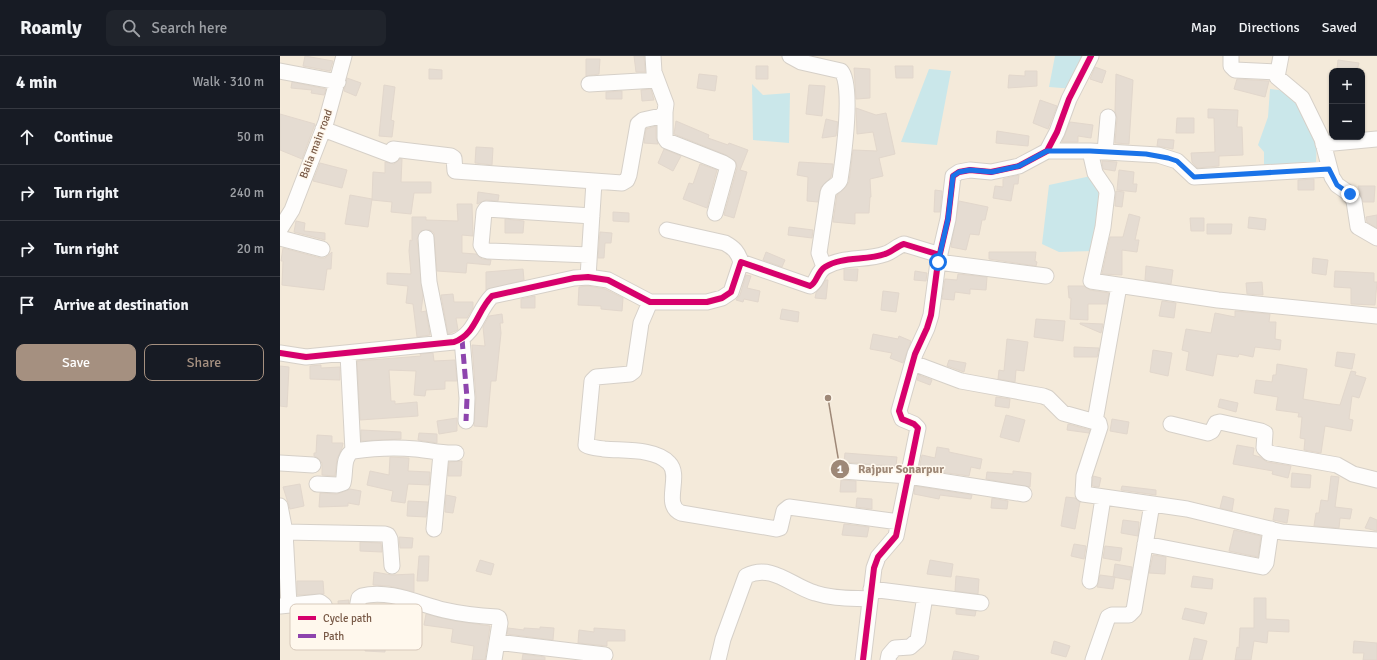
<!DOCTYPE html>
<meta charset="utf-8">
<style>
:root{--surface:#171b24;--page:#20242c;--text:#f1f3f6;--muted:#9ea1a6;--line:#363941;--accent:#a59080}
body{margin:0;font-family:Signika,sans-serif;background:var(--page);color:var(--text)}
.controls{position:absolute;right:12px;top:12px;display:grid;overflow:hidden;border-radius:8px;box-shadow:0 1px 3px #0004}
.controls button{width:36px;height:36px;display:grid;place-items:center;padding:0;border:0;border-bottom:1px solid var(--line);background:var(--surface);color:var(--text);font:20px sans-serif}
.stop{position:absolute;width:12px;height:12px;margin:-9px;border:3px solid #1a73e8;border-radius:50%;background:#fff}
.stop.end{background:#1a73e8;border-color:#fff;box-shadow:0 1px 4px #0008}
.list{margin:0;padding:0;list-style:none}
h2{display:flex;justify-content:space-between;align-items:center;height:52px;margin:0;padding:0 16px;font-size:17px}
h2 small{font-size:13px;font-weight:400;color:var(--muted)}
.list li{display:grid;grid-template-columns:26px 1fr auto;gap:12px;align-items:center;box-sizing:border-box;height:56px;padding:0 16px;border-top:1px solid var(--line)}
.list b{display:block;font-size:15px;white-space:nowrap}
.list em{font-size:13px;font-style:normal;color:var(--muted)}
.actions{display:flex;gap:8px;padding:12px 16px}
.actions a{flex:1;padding:9px 0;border:1px solid var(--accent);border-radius:8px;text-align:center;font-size:14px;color:var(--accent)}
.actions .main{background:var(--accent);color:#fff}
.icon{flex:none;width:22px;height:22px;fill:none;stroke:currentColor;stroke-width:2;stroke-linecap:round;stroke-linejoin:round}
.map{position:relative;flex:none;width:1097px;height:604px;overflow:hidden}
header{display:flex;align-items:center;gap:24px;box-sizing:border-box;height:56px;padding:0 20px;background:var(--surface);border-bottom:1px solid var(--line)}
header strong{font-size:19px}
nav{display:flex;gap:22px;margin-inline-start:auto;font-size:14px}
.search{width:280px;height:36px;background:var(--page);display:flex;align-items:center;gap:10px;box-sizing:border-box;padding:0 14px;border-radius:8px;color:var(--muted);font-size:15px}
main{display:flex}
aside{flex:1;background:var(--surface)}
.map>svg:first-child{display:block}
.residential{fill:#f4eada;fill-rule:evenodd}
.water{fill:#cae7ea}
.building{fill:#e5dcd2;stroke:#e2d7cc}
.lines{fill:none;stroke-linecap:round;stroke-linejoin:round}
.minor-casing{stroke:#d6d0c8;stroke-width:17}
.minor{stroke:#fefdfc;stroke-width:15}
.quiet{stroke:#8e44ad;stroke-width:5;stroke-dasharray:10 5;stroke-linecap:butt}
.cycleway-casing{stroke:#fff8ed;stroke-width:8}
.cycleway{stroke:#d6006c;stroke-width:6}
.route{stroke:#1a73e8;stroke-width:5}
.labels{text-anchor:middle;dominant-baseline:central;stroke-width:3;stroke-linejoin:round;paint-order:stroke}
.street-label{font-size:11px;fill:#795a47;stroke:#fff8ed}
.key{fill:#fff8ed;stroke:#d7c9bb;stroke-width:1}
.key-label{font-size:11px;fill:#795a47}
.leader{fill:none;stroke:#9e8877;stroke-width:1.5}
.callout-dot{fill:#9e8877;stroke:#fff8ed;stroke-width:1.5}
.mark-label{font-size:12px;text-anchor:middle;font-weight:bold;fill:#fff}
.callout-label{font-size:12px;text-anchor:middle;font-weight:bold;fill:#9e8877;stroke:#fff8ed;stroke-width:3;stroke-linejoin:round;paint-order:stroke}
</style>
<header>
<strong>Roamly</strong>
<div class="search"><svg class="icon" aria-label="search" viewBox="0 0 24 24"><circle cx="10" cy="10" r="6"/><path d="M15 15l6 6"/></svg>Search here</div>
<nav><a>Map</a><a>Directions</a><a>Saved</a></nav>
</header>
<main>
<aside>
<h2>4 min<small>Walk · 310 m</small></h2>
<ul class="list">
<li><svg class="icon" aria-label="ahead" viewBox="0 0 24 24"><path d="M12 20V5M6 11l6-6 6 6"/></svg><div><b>Continue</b></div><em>50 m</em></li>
<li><svg class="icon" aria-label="right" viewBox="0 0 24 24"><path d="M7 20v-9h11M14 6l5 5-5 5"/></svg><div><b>Turn right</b></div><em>240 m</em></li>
<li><svg class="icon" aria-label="right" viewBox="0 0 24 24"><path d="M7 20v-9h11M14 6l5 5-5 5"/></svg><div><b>Turn right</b></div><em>20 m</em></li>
<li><svg class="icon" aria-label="arrive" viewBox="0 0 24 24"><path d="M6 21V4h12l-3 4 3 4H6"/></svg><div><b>Arrive at destination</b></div></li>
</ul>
<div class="actions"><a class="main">Save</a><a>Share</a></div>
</aside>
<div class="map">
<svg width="1097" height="604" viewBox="0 0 1097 604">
<rect width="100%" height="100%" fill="#f8f4eb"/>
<path class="residential" d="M0,0H1097V604H0ZM1052,15H1082V81H1052Z"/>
<path class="water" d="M775,0H805L795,33L769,31Z
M649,13L671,15L657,89L621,86Z
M472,28L483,39L510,37L509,87L473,84Z
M990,33L999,34L1017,43L1037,84L1036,106L1018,111L984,109V96L978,89L988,61Z
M811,120L823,137L813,195L779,196L762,188L769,129Z"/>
<path class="building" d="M25,0L53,5L50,15L23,10Z
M354,0H364L365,16H356Z
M306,3H320L319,18L306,20Z
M1058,4L1079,7L1077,15L1057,13Z
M476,10H488V23H476Z
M615,10H633V22H616Z
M815,11L826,15L822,27L810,23Z
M574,12L590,13V42L576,43Z
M149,13L162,14V23H149Z
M745,15H757V30L728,32L729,19L745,20Z
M419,18L437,20L435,35L417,32Z
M836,18L853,24L849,88L835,87L837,62L835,55Z
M67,22L81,27L76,40L64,35Z
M957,23L989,25L985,41L954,33Z
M12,26L46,33L44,39L31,37L32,34L11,32Z
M104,29L115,31L111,64L114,65L112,81L99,80Z
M529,29L545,30L542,60L526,58Z
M371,33L374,44L362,45L361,34Z
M342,35V43H326V36Z
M760,44L777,50L768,73L753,67Z
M576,52L596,59L606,57L615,98L599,102L603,120L590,123L591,141H590L589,157H575V168L553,166L557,139L565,132L569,126L573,94L597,95L593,76L577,78Z
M928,53L958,54L957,71H962L963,99L939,100V110L917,112L912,106L911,97L935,96L934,62H928Z
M0,58L35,68L22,103L0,94Z
M897,62H914V77H896Z
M546,63L558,66L556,80L542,82Z
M396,65L429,79L428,82L448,89L449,87L468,94L460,114L467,116L454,162L444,159L457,112L456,106L446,99L394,78Z
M790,66L813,69L811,82L798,80V86H782Z
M376,70V82L378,88L364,87L366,73Z
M717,75L749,80L748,90L716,87Z
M878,83L894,84L893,93L877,90Z
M196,91L213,92L212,109L195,107Z
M384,93L401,100L393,115L378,107Z
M120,103H122L121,126H151V137H134L131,158L111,156L112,146L92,144L93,116L105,117V106L114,108Z
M822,105L837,106L835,115L823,113Z
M519,106L553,108L551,121L541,131L538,146L527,145L528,121L517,119Z
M40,107L67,114L62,132L33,125Z
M420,108L437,114L427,152L403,143L409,127L413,128Z
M839,114L854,116L853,128H857L856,136L837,134Z
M739,119L738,128H734L731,145L713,142L715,130L723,131V123Z
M1034,123V134H1018V124Z
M1078,130H1095L1094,146H1083Z
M655,134L662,135L660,156H654Z
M836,135L844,136L842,151L835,150Z
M198,136L219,139L218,145L206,144L197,148Z
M70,139L92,143L88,171L65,168Z
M679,145L708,151L705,164H702L699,179L690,178L686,194L671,191Z
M177,148H192L193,180L182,179V197L196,198L202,203L211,204L210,209L187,207L186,217L157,215L154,177L150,174L141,175L137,183L143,240L141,256L146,255L150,279L137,281L133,248L126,247L128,230L107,228V217L131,218L129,195L130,184L132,185V161H146V164L178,165Z
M333,156L349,157V166L333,165Z
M849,158L860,161L855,184H859L857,196L842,194V219L822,218L830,181H843Z
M1097,159V172L1087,166L1086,161Z
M969,161L986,163L985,174L968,172Z
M910,162H924V175H911Z
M225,163L244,165L243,177H225Z
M16,165L25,167L24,175L45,177V184L14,176Z
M927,168H952L951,178H927Z
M509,171L533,174L532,182L508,179Z
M320,176L332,177L331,187H325L324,202H318Z
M3,192L40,202H45L52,196L51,213H47L44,234L2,229L3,205H1Z
M486,196L505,204L502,211L483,204Z
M709,196H756L755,205L757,206L756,210L709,203Z
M1033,202L1048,204L1046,219L1032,217Z
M866,210L893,214L891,228L865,224Z
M243,213L244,224L206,234V216Z
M564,213H578L577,225L564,224Z
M635,215L647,217L646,225L634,224Z
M1055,215L1094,217V226H1097L1095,249L1071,248V232L1054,231Z
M678,218L707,221L706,234L690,233V238L675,236L674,244L662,243L665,223L677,224Z
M466,219L471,220L467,232L480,235L478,246L464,243L463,246L456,244L460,239Z
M546,224H548L546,243L535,242L536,237Z
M982,226L983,239L967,238L966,227Z
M308,230L325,233L343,242L342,255L321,253V250L298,249L299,231Z
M788,230H804L810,234L829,237L827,248H808V264L790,263L791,242H789Z
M603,235L619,237L616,256L601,254Z
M173,238L174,246H193V252L187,262H176L178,274L168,278L161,239Z
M255,240V252H241V243Z
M882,245L896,247L894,262L879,260Z
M502,253L519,256L518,266L500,263Z
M955,255L990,258L989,266H996L995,283L1001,284L1000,294L975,291L973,301L959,298L958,301L937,298L933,320L906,314L909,296L902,294L906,273L931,277L935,257L955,261Z
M222,258L223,267H220L221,277L216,325H211L207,371L194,370L196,341L192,289L205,290L203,271L209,260Z
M756,263L785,265L783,285L754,281Z
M800,267L823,268L821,277L800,268Z
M593,278L618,283L619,280L631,285L623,307L610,302L612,297L590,293Z
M727,283L748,286L744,315L736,314L735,326L718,323L719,314L724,315Z
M794,291L819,292L817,301H794Z
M873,294L892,297L888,320L870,316Z
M1057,296L1075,298L1072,313L1055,310Z
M153,297L154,305L175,304L177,325H165V333L146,334L145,340L134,339L136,315L109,314L111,345H115V348L137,346L138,360L80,364L77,305L141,300L140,298Z
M669,304L686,307L684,316L667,310Z
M997,308L1027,313L1023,343L1052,348L1060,349L1071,315L1076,316L1075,319L1086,322L1079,342L1072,340L1069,363L1073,364L1071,375L1045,370L1041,397L1024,394L1025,383L1020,382L1022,361H1018L1019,357L996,354L998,341L974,337L976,324L992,326L993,319H996Z
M41,309V312L60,311V324L30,323V310Z
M0,310L9,311L7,351L0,350Z
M639,319L652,324L650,329L637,324Z
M716,341L730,343L729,352L715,350Z
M940,343L958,347L956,356L938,351Z
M726,359L745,364L739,386L720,381Z
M177,362V375L159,378L157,365Z
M832,363L849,366L847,378L830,375Z
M788,368L810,374L809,377L787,374Z
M81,374L121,376V383L81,385Z
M139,377L157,378V387L138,384Z
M37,379L52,380V387H63L62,392L57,403L55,420L42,419V407L38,402L34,400V397H36Z
M957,389L974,392L973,399L980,401L987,406L1011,410L1008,422L992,418L993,415L953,408Z
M657,391L669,393V396L702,403L700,413L691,411L689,420L639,413L642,399L655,402Z
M565,397L617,401L616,410L564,406Z
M110,401L129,402L128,415L150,416L149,429L128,428L125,447L111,445L113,435L87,429L90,415L109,419Z
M182,405L181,420H168L169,406Z
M733,415L751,417L750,431L706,423L707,416L733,418Z
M1012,417L1031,419L1030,432L1011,431Z
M813,420L821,422L819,431L812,430Z
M1051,420L1059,421L1055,451L1072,453L1070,463L1060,462L1059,472L1034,470L1036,457H1039L1041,444L1048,445Z
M561,424L576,425V436H560Z
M20,428L24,450L10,453L3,431Z
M635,430L692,439L691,443L660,439L659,443L634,438Z
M842,430L876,434V439L841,434Z
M70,433L81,435L79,449L68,447V450L39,451L40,437L57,438Z
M166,439L176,441L173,457L165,456Z
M943,440L954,443L952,455L940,452Z
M786,441L795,442L800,446L795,473L781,470Z
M577,442L592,443V453L576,451Z
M712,442L728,445L727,453L711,452Z
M128,445L148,446L146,461L127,460Z
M995,452L1009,454L1007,467L993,464Z
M1090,461L1097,464V475L1085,472Z
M843,464L859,466L858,480L841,477Z
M564,468L589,471L587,481L562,479Z
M954,474L981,480L978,501L949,495Z
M119,481L133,482L132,492H120Z
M80,486L101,487L102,496L80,495Z
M794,488L806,490L804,503L791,500Z
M825,490L842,492L840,505L823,502Z
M873,499L886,501L885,518L869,517Z
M139,500H149L148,525H137Z
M200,504L214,508L211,519L196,515Z
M650,504L673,508L671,521L647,518Z
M835,508L852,511L850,524L833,521Z
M94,516L112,519L134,518V536L109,530L93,529Z
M820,519L835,521L833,533L817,531Z
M676,520L699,523L698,538L675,535Z
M913,520L933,523L932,533L911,531Z
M17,525H43L44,538L17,539Z
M974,542H986V563L1009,564V576L988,575L987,587L974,585L971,604H955L957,591L959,592L960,572H974Z
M69,544L67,555L59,557L58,545Z
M905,552L927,557L924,568L902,563Z
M676,553L696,555L695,560L676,558Z
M146,558L175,565L210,570L205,604H192L194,590L171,586L173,573L144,569Z
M85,559L106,561L105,596L85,595L86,571L79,574L78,570L82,568Z
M260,571L274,572L273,584L227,578L228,572L244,574V572L260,573Z
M314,572L345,574V585H327V590L298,587L299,574L314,576Z
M914,582L927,585L922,604H909Z
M774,585L790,590L786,601L771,597Z
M1074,585L1097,587V604H1083L1084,597H1073Z
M674,595L699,600L698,604H672Z
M243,598L265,601V604H242Z"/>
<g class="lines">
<defs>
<path id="minor" d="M510,0L521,6L561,15C574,28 563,104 560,124C557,131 550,130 548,137L539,197L544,211
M951,0V10L955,14L997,16
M1001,0L997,21L1022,42L1042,83L1052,121L1057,129L1070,138L1074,145L1078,171L1097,182
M0,15L58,26
M309,28L377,24
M385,56V82L387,85L443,107L448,110L435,157
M43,73L112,99L113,93L171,100L174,102L175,115L342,127L347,124L349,119L358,68L363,64L381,60L385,56L386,48L374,16L373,0
M1043,88L1097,83
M767,95H810L878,99L897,105L914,121L1049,113
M810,95L815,117L826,133L827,137L823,171L811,225L938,244L1097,260
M825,96L828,61
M0,173L12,154L46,66L64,0
M387,174L445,187C454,192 458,196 461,206
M0,182L42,193
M146,182L149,226L161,287
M309,199L208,195L204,194L201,189L204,156L206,153L312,160
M658,206L766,220
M308,221L314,126
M370,246L361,267L354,315L350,318L316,321L312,325L306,389C311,392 318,392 324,393C343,395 375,392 389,407C402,420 382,449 401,457L497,473L500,472L504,455L509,451L619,466
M182,283L187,342L186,365
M0,297L26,301L174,286C196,278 197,255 212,240L294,222L308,221L328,224L370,246H427L442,242L451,236L461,206L530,230C537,227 537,216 545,211C562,200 586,205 605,198C612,196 617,190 624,188L660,199
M68,298L73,395
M633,307L681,325L763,340L768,342L783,357L819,367L820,371L804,420L803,438L907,453L1002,476L1097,484
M815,365L839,230
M891,368L928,377L932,375L936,367L940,366L981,375L985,377L984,392L989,397L1057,409L1073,418L1097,424
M0,407L33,409
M563,415L628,420L744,438
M37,428L57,429L63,427C66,416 62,401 73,395C94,392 115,391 136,393C149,394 162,398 176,397
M0,450L5,476L9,549
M154,473L161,398
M5,476L105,478L108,479L110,483L112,510
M865,488L983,511L986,507L991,473
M810,525L823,442
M591,533L701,547
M0,550L40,546L44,549L50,565L55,567L75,562L79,542L82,540C109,533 139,548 164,554C181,558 199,560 217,561L219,562L220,567L214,604
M217,586L325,599
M438,604L443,583L466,520C492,507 511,530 535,537C553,543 571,542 590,543
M583,604L594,512L598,501L616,480L638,372L634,368L622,363L619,355L635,298L647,272L651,259L658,206L668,163L673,120L679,116L690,114L711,116L739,110L767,95L777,76L789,43L811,0
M608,604L609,599L615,592L630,591L638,584L645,540
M813,604L828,561L832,559H849L854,554L872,448"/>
</defs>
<use href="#minor" class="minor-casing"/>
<use href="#minor" class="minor"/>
<path class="quiet" d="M182,283L187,342L186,365"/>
<defs>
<path id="cycleway" d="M0,297L26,301L174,286C196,278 197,255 212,240L294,222L308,221L328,224L370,246H427L442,242L451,236L461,206L530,230C537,227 537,216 545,211C562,200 586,205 605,198C612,196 617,190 624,188L660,199
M583,604L594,512L598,501L616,480L638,372L634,368L622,363L619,355L635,298L647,272L651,259L658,206L668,163L673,120L679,116L690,114L711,116L739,110L767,95L777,76L789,43L811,0"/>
</defs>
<use href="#cycleway" class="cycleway-casing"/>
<use href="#cycleway" class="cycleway"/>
</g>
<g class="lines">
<path class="route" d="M658,206L668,163L673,120L679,116L690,114L712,116L739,110L767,95H810L866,98L888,102L897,105L914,121L1049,113L1057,129L1070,138"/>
</g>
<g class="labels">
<g class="street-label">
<text transform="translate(36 88) rotate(-69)">Balia main road</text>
</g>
</g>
<rect x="10" y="548" width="132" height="46" rx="6" class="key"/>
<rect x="18" y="560" width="18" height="4" fill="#d6006c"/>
<rect x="18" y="578" width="18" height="4" fill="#8e44ad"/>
<g class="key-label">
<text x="43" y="566">Cycle path</text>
<text x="43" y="584">Path</text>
</g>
<path class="leader" d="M548 342L560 413"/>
<g class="callout-dot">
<circle cx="548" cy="342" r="4"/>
<circle cx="560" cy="413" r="10"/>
</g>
<g class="mark-label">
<text x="560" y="417">1</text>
</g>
<g class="callout-label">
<text x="621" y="417">Rajpur Sonarpur</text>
</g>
</svg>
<div class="controls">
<button>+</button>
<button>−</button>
</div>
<div class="stop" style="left:658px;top:206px"></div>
<div class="stop end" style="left:1070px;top:138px"></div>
</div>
</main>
